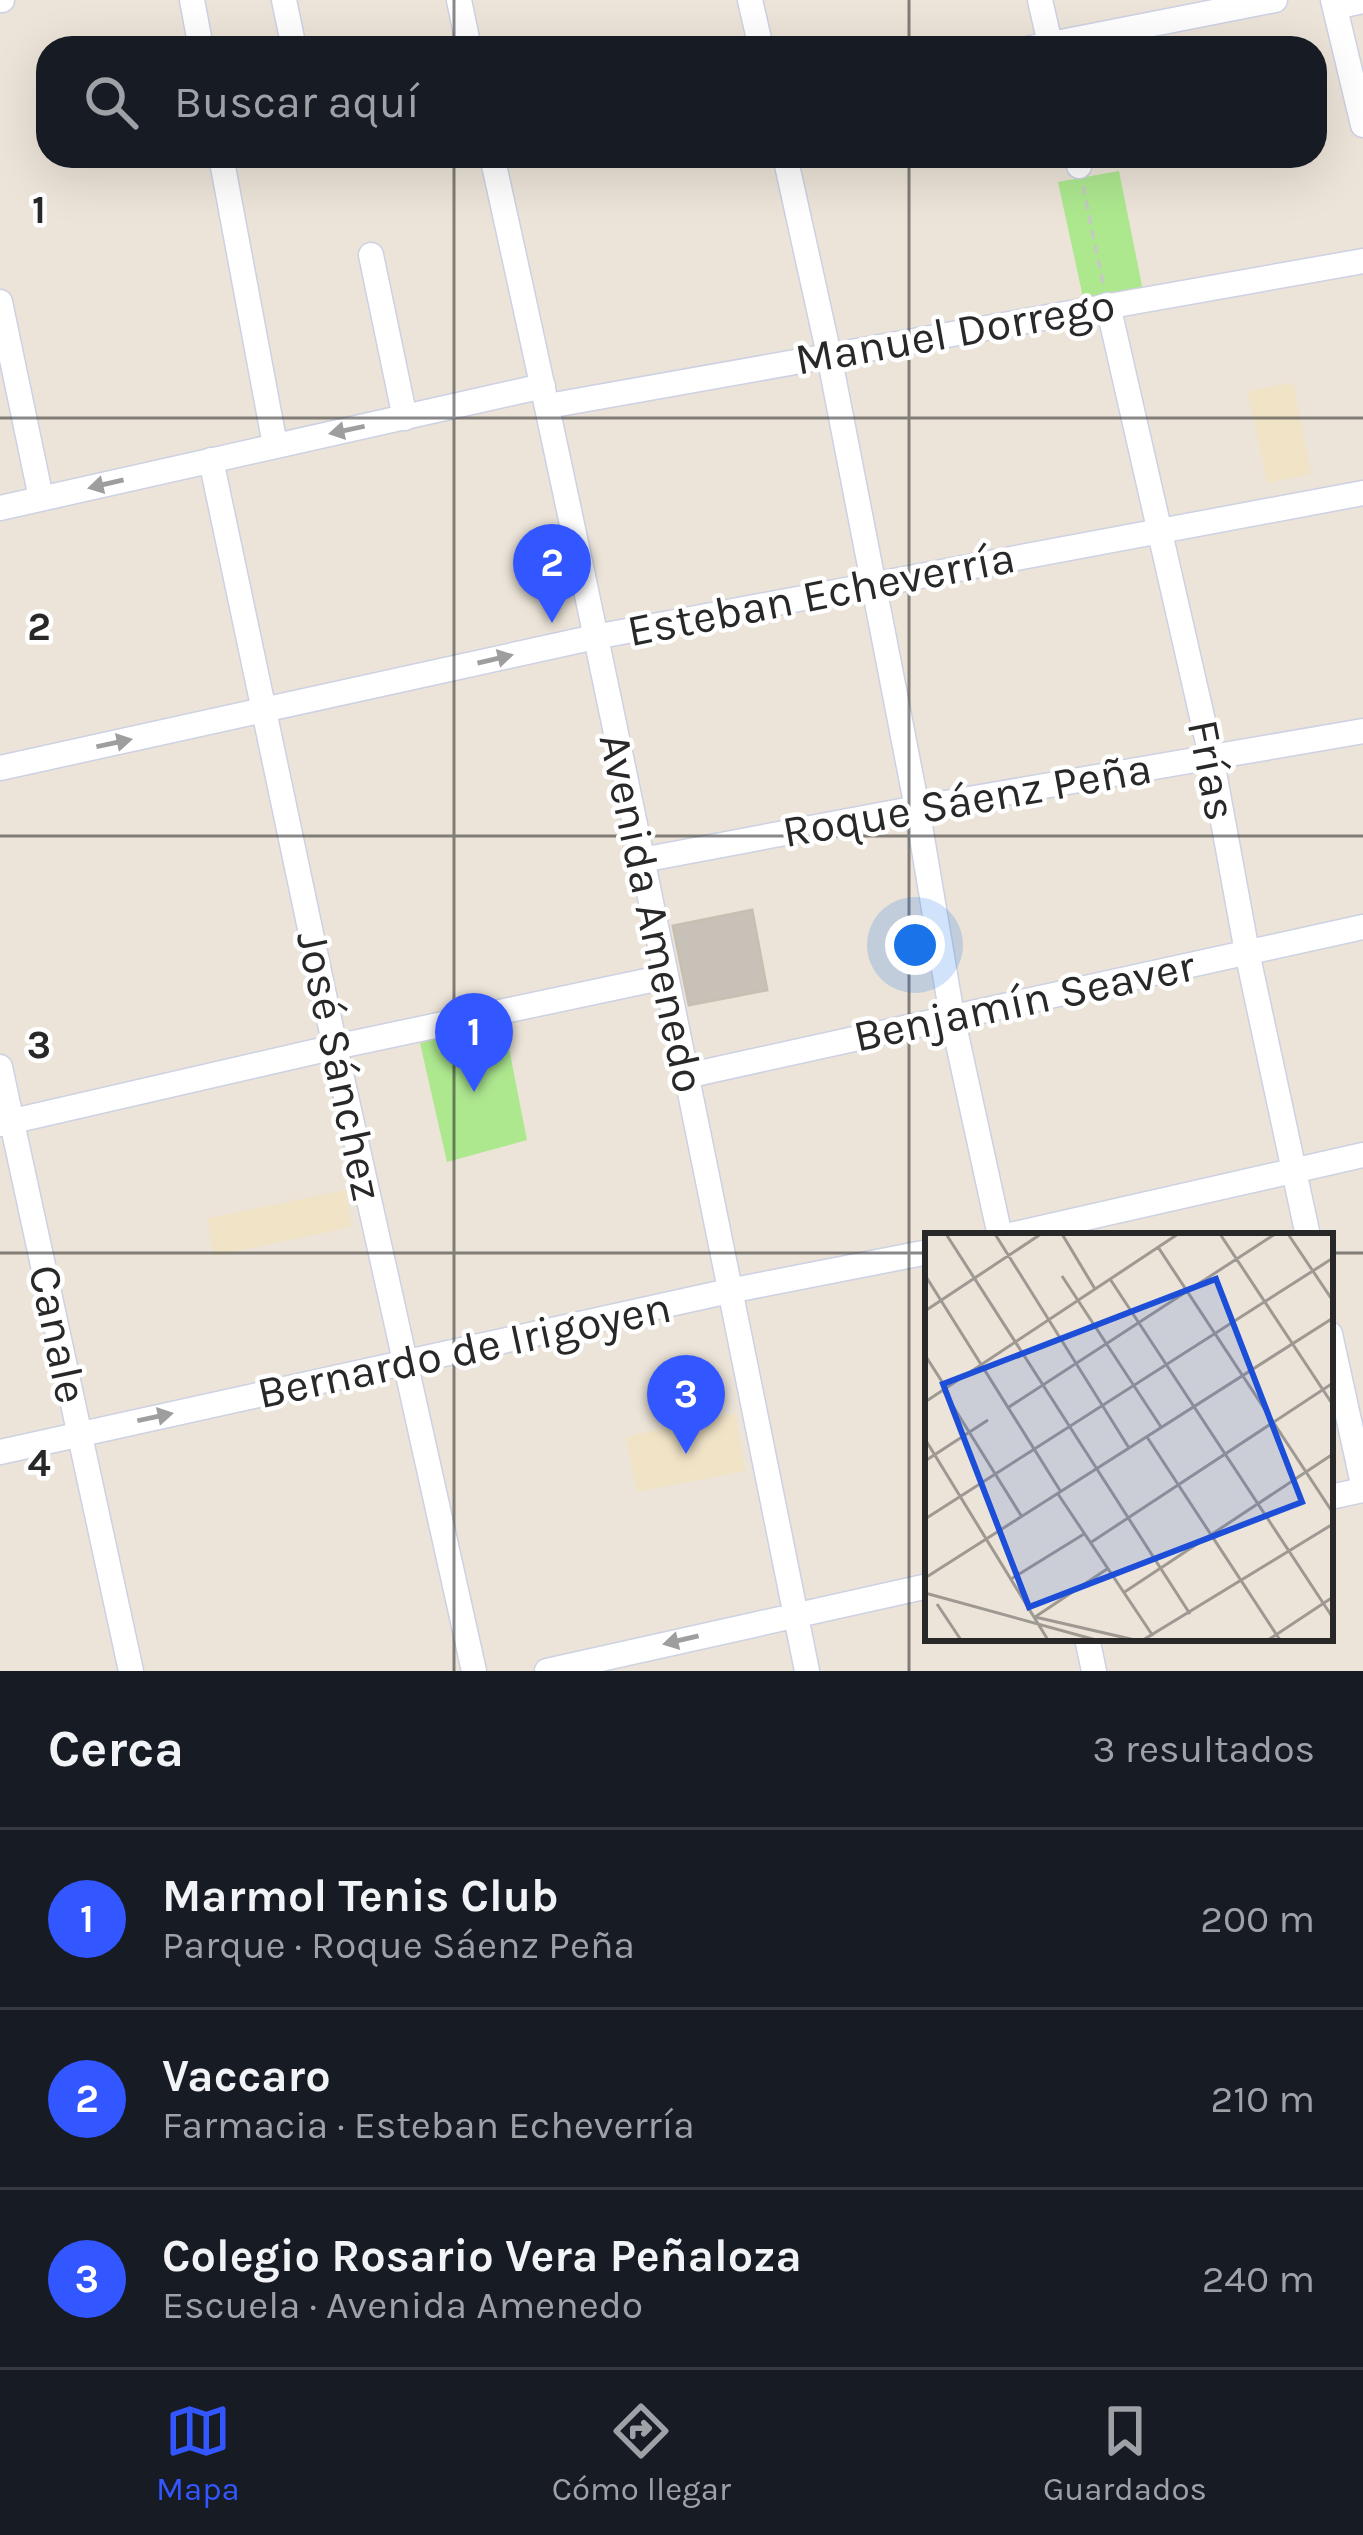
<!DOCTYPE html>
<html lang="es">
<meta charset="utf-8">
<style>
:root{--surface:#171b24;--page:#242831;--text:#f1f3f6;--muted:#9ea1a6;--line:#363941;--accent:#3256ff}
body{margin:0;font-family:Karla,sans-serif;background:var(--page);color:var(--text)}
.you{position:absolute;left:915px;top:945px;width:42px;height:42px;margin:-30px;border:9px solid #fff;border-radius:50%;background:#1a73e8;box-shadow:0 0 0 18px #1a73e833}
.badge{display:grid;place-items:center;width:78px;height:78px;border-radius:50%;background:var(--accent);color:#fff;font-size:39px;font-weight:700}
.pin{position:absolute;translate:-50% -99px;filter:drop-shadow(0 3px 6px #0008)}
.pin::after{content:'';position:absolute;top:63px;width:42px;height:36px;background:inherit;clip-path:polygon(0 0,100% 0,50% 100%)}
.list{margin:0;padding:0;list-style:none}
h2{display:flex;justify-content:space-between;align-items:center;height:156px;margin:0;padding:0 48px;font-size:51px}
h2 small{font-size:39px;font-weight:400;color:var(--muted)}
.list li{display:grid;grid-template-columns:78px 1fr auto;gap:36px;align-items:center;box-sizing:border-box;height:180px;padding:0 48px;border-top:3px solid var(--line)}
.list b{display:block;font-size:45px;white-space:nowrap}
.list p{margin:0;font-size:39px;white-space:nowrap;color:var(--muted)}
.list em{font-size:39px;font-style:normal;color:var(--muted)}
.icon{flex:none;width:66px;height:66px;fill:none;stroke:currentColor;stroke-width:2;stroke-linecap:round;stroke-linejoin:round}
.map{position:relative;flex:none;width:1363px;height:1671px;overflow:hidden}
.search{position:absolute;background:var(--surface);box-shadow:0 12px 48px #0002;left:36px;right:36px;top:36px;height:132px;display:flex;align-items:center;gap:30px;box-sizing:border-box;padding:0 42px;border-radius:36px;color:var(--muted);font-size:45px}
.sheet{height:696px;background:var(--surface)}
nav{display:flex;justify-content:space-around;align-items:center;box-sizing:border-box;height:168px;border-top:3px solid var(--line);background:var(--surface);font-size:33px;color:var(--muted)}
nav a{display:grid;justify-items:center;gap:6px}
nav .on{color:var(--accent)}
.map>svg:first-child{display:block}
.education{fill:#f0e3c6}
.green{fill:#ade88f}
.building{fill:#c7c1b8;stroke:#c7c0b2;stroke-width:3}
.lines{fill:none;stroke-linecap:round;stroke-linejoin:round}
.minor-casing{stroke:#cdd1e3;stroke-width:27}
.path{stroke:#c7c7c7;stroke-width:3;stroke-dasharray:9 6;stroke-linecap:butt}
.minor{stroke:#fff;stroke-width:24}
.oneway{fill:#9e9e9e}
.grid{fill:none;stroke:#282828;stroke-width:3;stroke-opacity:0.55}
.labels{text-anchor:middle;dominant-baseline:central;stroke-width:9;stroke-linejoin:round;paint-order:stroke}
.street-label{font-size:45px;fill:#282828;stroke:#fff}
.inset-road{fill:none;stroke:#9e9992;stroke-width:3}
.view{fill:#1d4ed8;fill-opacity:0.15;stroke:#1d4ed8;stroke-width:6}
.inset-edge{fill:none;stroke:#282828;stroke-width:6}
.grid-label{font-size:39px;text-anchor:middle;font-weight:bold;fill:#282828;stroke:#fff;stroke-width:9;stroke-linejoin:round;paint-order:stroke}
</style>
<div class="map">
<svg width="1363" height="1671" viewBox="0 0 1363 1671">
<rect width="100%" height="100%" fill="#ece4d8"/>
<path class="education" d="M1293,383L1311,474L1267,483L1248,391Z
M346,1190L351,1227L213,1256L208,1218Z
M735,1413L745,1471L637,1492L626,1437Z"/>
<path class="green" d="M1119,171L1143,291L1084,302L1058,182Z
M504,1023L527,1140L447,1162L420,1043Z"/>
<path class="building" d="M752,910L767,990L689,1005L673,926Z"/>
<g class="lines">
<defs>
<path id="minor" d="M0,0H2
M192,0L201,48
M284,0L294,48
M459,0L469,48
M750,0L761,48
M1040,0L1051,48
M1333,0L1363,125
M1335,7L1363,1
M1031,48L1275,0
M221,156L275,445
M492,156C604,660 705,1165 807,1671
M785,156L829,355L917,808L952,1016L1000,1236
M1077,156L1079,166
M371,255L405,418
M0,302L41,498
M1108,305L1211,756L1247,952L1308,1236
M548,406L1363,261
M211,460L335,1047L474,1671
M0,508L543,386
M0,768L595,637L1363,493
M642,860L917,808L1363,731
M0,1067L131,1671
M686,1076L1363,927
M0,1124L335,1047L665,977
M1006,1236L1363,1155
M1330,1334L1363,1484
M0,1452L729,1291L928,1252
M1330,1497L1363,1490
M1087,1638L1094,1671
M547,1671L928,1586"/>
</defs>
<use href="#minor" class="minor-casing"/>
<path class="path" d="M1083,186L1104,288"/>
<use href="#minor" class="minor"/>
</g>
<defs><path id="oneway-solid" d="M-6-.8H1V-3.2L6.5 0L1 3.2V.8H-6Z" transform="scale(3)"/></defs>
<g class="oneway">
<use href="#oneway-solid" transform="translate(347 430) rotate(168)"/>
<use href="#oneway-solid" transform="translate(106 484) rotate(167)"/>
<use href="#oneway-solid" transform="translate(495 659) rotate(-13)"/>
<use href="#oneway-solid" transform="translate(114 743) rotate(-12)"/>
<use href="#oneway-solid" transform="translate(155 1417) rotate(-12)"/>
<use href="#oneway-solid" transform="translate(681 1640) rotate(167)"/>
</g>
<path class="grid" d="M454,0V48M909,0V48M454,156V1671M909,156V1671M0,418H1363M0,836H1363M0,1253H928M1330,1253H1363"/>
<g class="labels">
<g class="street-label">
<text transform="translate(955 332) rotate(-10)">Manuel Dorrego</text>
<text transform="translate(821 594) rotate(-11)">Esteban Echeverría</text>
<text transform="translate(1212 770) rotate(79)">Frías</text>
<text transform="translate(967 800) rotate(-10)">Roque Sáenz Peña</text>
<text transform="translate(652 913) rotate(78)">Avenida Amenedo</text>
<text transform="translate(1024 1001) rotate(-12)">Benjamín Seaver</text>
<text transform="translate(340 1066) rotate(78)">José Sánchez</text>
<text transform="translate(58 1334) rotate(78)">Canale</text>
<text transform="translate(464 1350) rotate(-12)">Bernardo de Irigoyen</text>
</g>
</g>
<g transform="translate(925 1233)">
<rect width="408" height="408" fill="#ece4d8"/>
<path class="inset-road" d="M21,1L265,381M70,1L204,215M137,1L170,56M295,1L408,172M363,1L408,68M233,14L408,280M0,42L136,259M137,43L236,194M185,46L408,385M0,78L116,1M0,122L21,155M18,157L97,284M0,169L253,1M84,174L350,1M222,204L355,407M0,206L123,407M0,228L63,187M133,261L228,403M0,286L408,25M165,310L408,150M0,345L408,85M86,346L159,301M0,360L171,407M198,360L408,221M12,371L36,407M110,384L210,407M110,384L182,336M218,407L408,291M343,407L408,364"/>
<path class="view" d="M291,46L377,269L104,374L18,151Z"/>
<rect width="408" height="408" class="inset-edge"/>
</g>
<g class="grid-label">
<text x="39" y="223">1</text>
<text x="39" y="640">2</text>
<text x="39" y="1058">3</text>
<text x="39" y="1476">4</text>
</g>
</svg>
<div class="you"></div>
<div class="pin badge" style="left:474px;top:1092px">1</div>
<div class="pin badge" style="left:552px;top:623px">2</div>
<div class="pin badge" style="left:686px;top:1454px">3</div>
<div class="search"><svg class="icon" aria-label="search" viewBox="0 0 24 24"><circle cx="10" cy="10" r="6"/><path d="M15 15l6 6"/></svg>Buscar aquí</div>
</div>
<section class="sheet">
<h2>Cerca<small>3 resultados</small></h2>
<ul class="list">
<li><span class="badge">1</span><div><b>Marmol Tenis Club</b><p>Parque · Roque Sáenz Peña</p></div><em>200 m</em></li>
<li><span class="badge">2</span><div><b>Vaccaro</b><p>Farmacia · Esteban Echeverría</p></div><em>210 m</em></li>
<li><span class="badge">3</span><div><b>Colegio Rosario Vera Peñaloza</b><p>Escuela · Avenida Amenedo</p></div><em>240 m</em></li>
</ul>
</section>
<nav>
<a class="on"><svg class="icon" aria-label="map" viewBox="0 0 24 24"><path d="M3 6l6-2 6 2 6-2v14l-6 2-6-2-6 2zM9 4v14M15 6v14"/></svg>Mapa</a>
<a><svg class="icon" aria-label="directions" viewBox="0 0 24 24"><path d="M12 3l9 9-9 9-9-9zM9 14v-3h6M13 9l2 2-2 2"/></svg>Cómo llegar</a>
<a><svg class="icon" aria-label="saved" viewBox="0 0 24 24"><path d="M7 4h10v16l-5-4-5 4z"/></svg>Guardados</a>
</nav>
